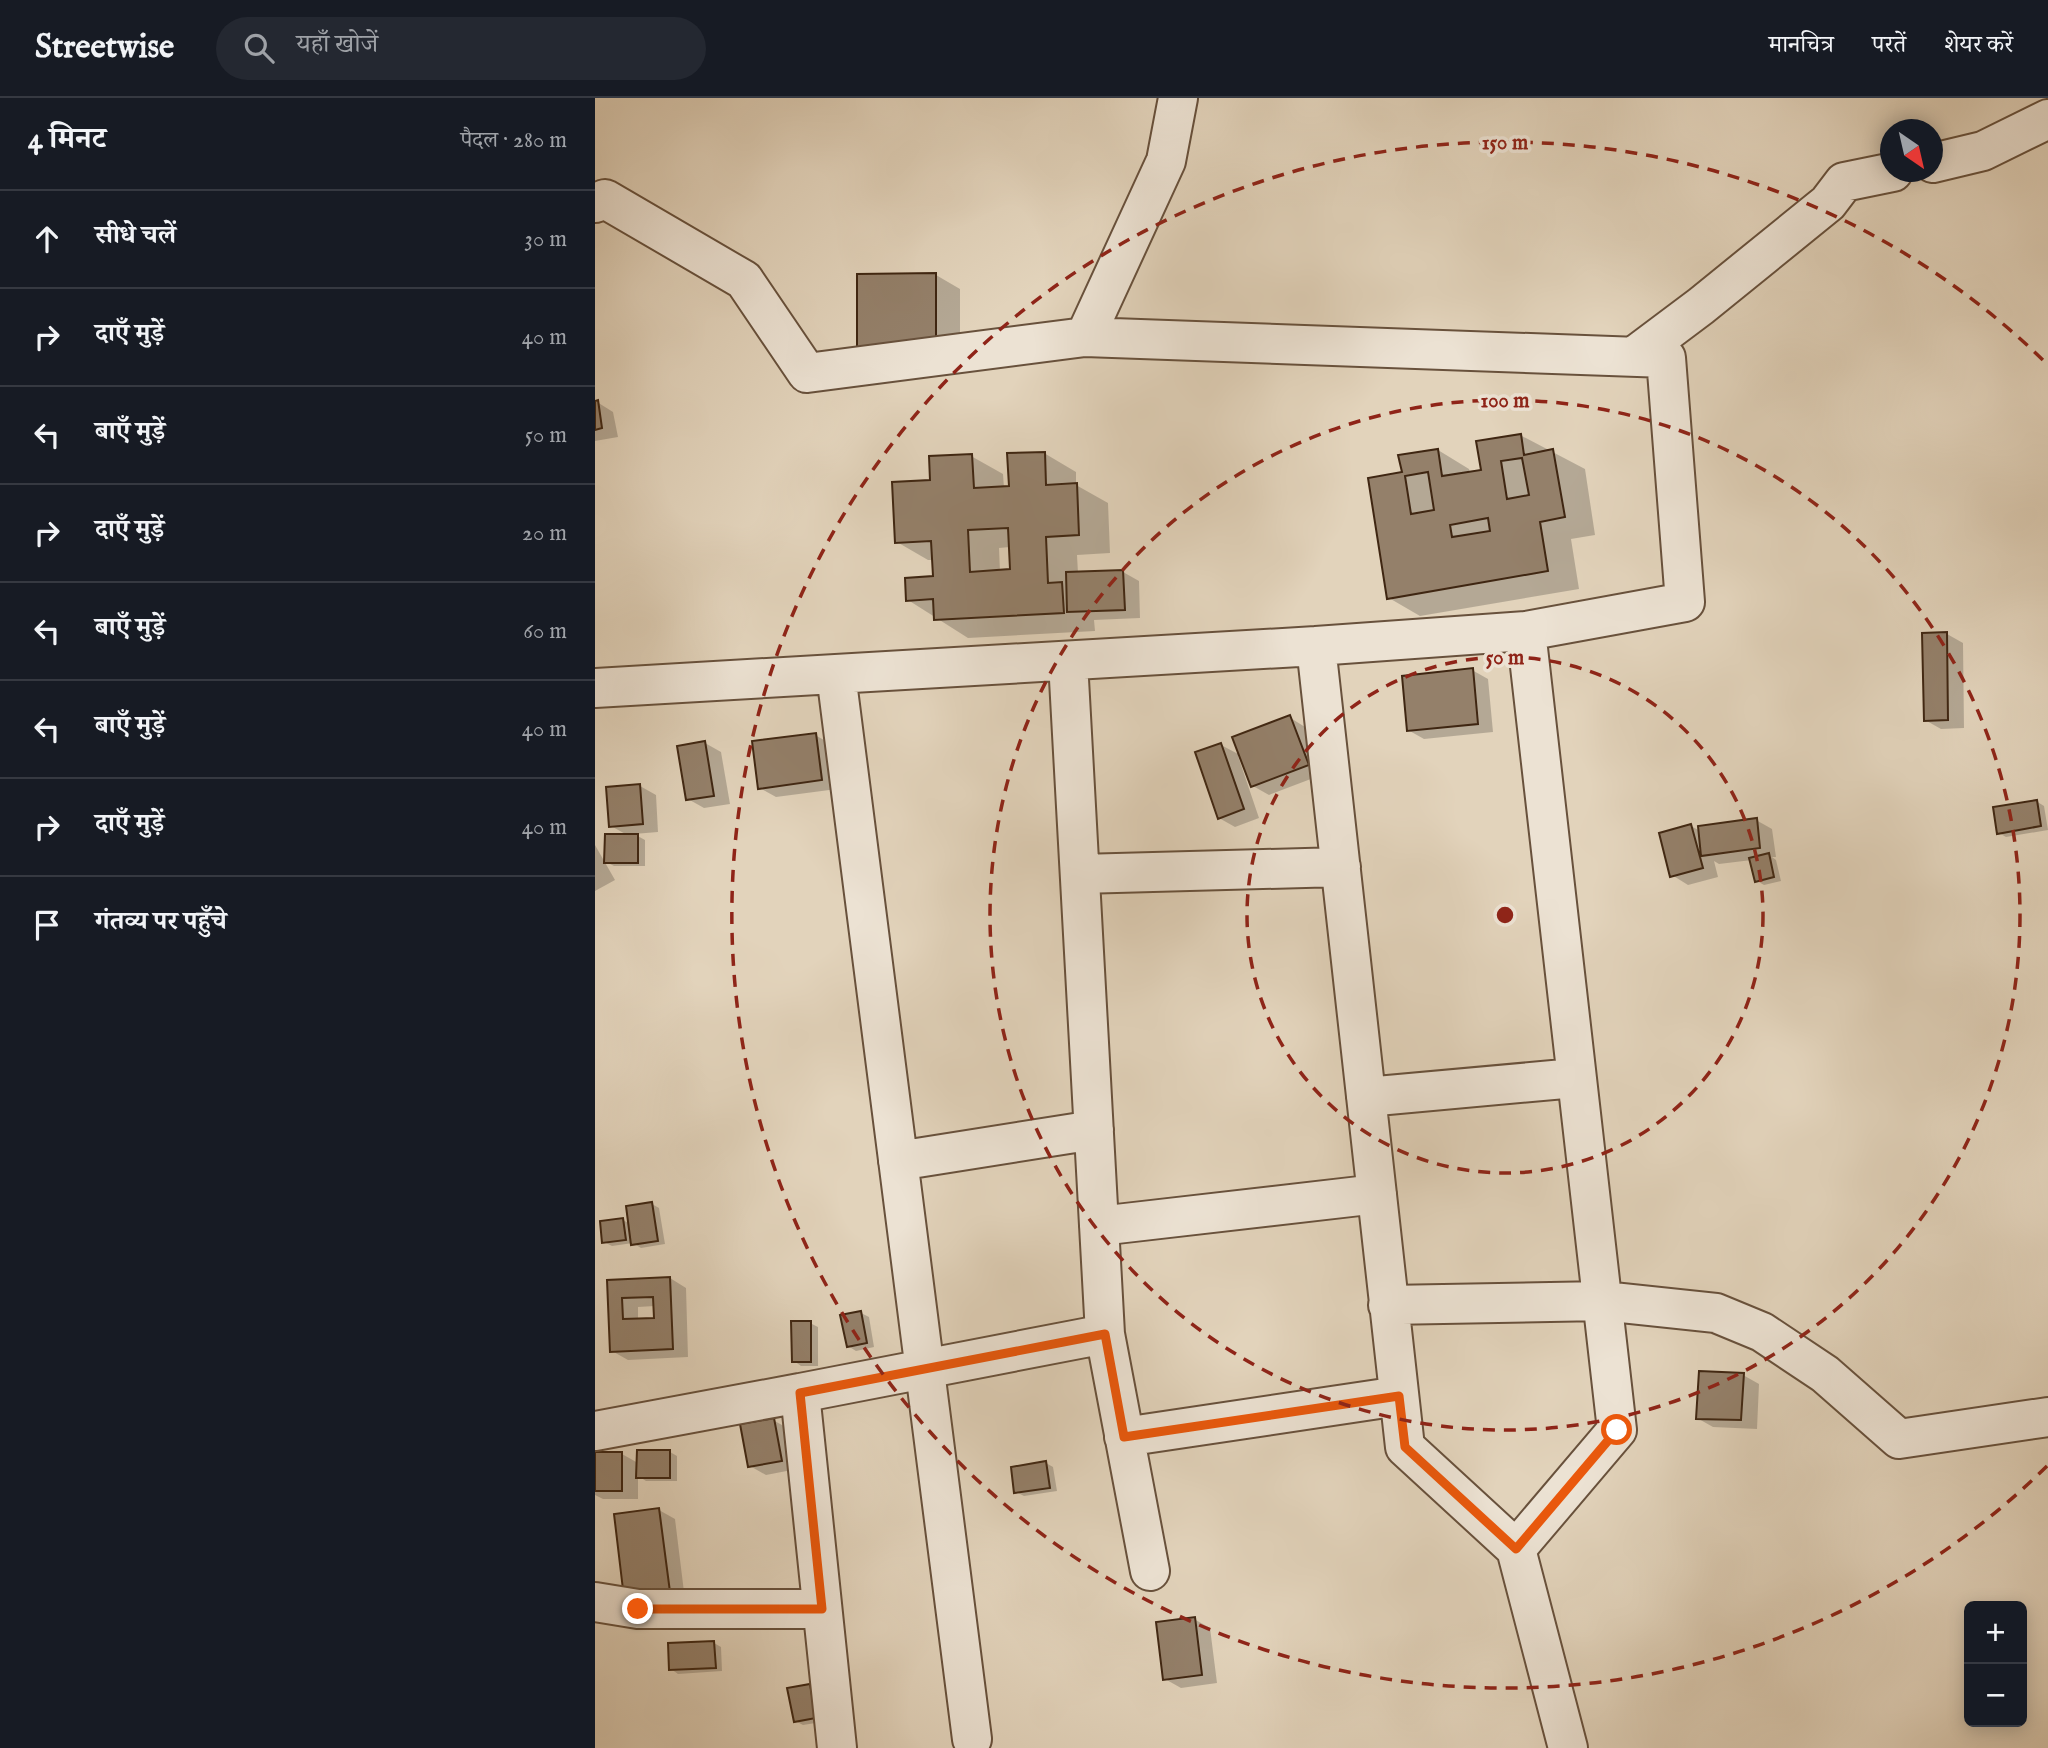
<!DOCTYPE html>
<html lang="hi">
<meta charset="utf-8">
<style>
:root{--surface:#171b24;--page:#242831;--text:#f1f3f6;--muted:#9ea1a6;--line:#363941}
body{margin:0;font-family:"IM FELL English","Noto Serif Devanagari",serif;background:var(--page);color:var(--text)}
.controls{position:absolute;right:21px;bottom:21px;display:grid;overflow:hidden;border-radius:10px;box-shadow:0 4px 18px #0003}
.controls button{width:63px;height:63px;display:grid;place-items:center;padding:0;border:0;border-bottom:2px solid var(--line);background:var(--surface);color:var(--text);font:35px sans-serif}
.compass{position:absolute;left:1285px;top:21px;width:63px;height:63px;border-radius:50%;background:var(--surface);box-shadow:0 4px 18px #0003;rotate:146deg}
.stop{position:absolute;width:21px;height:21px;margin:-16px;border:5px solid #ea580c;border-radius:50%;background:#fff}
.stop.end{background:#ea580c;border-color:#fff;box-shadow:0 2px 7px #0008}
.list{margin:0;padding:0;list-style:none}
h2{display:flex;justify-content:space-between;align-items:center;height:91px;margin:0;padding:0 28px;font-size:30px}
h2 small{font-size:23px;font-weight:400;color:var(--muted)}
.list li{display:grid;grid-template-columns:46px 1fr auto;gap:21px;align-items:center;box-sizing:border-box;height:98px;padding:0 28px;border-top:2px solid var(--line)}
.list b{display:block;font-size:26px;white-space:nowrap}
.list em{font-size:23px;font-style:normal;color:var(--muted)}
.icon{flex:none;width:38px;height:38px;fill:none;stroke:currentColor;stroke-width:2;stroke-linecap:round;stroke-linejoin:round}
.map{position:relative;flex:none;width:1453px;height:1650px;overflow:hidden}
header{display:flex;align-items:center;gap:42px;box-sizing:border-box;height:98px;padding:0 35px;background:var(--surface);border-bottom:2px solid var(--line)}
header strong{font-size:33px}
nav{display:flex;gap:38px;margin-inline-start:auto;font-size:24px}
.search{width:490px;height:63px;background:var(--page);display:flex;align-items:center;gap:18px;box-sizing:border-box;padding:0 24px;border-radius:38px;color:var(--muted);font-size:26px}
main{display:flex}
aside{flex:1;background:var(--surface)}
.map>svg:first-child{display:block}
.shadow{fill:#0003;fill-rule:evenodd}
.building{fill:#94806a;stroke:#3f2612;stroke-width:2;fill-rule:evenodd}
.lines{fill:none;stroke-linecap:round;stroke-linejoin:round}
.minor-casing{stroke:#68513c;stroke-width:42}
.minor{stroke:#ece2d3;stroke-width:38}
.route{stroke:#ea580c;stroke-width:9}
.ring{fill:none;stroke:#8f2418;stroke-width:3.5;stroke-dasharray:12 9}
.centre{fill:#8f2418;stroke:#ece2d3;stroke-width:3.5}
.ring-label{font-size:21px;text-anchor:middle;font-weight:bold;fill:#8f2418;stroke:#ece2d3;stroke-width:7;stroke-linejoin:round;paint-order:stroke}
</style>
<header>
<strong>Streetwise</strong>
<div class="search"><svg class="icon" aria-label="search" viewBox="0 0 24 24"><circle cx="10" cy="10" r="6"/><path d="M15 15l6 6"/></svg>यहाँ खोजें</div>
<nav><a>मानचित्र</a><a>परतें</a><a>शेयर करें</a></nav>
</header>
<main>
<aside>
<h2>4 मिनट<small>पैदल · 280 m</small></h2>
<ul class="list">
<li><svg class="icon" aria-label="ahead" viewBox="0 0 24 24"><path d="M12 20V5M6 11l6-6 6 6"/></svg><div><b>सीधे चलें</b></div><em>30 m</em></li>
<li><svg class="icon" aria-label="right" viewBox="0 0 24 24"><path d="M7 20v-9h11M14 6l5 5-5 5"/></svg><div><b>दाएँ मुड़ें</b></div><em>40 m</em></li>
<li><svg class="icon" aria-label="left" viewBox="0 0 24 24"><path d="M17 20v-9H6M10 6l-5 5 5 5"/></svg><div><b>बाएँ मुड़ें</b></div><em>50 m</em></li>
<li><svg class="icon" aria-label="right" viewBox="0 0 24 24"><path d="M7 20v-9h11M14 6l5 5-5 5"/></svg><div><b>दाएँ मुड़ें</b></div><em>20 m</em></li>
<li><svg class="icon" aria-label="left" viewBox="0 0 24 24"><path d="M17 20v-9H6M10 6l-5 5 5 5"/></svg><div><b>बाएँ मुड़ें</b></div><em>60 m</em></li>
<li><svg class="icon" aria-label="left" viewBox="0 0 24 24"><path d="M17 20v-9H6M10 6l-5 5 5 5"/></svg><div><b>बाएँ मुड़ें</b></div><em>40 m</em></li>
<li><svg class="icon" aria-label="right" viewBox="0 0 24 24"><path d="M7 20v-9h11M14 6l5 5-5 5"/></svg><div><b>दाएँ मुड़ें</b></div><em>40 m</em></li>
<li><svg class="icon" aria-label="arrive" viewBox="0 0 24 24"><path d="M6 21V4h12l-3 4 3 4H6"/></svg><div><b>गंतव्य पर पहुँचे</b></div></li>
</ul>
</aside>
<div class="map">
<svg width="1453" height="1650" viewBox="0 0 1453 1650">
<rect width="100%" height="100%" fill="#e2d3bb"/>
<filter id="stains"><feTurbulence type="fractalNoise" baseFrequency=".00286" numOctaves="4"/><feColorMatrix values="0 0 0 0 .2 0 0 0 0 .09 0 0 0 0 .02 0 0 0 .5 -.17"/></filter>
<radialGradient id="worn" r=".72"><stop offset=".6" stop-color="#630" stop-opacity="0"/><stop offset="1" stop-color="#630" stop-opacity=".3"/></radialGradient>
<path class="shadow" d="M341,177L365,191V262L264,249Z
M2,304L18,314L23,339L0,343V305Z
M925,337L990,371L1000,437L976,441L984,491L825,518L794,500L809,376L843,352L874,371L875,375L888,373Z
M449,355L481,374V387L513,405L515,455L482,457L483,475L528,474L544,483L545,520L499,522L500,533L373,540L313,502L340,480L339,462H333L302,444L337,384L376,358L408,376L409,390H415ZM415,449L417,473L405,474L404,450Z
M1352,536L1368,545L1369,630L1346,631L1330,622Z
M877,572L893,581L898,634L829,641L813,632Z
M694,619L710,629L729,676L674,697L658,688Z
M220,637L236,646L242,691L181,699L165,690Z
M110,645L126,654L135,706L109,710L93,701Z
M626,647L645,657L643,658L664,720L640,729L624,720Z
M45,688L61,697L63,734L39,736L50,742V768H19L11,764L34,738L16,728Z
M1441,703L1449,708L1453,732L1411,739L1404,735Z
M1161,722L1177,731L1181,759H1177L1181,762L1186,783L1169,787L1162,783L1157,762L1124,766L1119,763L1123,779L1093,787L1077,777L1096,728L1105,733Z
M0,747L20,782L0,793Z
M57,1106L64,1110L70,1146L46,1150L38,1145L17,1148L9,1144L28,1122L35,1126Z
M75,1180L91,1190L93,1259L33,1262L17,1253L14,1183ZM60,1208V1222H43V1209Z
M266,1215L274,1219L279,1249L261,1253L253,1248Z
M215,1225L223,1229V1268H206L199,1263Z
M1148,1277L1164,1286L1162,1331L1118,1329L1102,1320Z
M178,1322L194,1331L202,1371L171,1377L155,1368Z
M75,1354L82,1358V1383H51L43,1378V1401H8L0,1397V1356H27L43,1365Z
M451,1365L458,1369L462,1393L429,1398L421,1394Z
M64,1412L80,1421L90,1502L46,1508Z
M599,1521L615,1530L622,1585L586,1590L570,1581Z
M119,1545L126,1549L127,1573L83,1576L76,1571Z
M214,1588L222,1592L227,1624L208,1627L200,1623Z"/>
<path class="building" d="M341,175V249L262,250V176Z
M3,302L7,330L0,332V303Z
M926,336L929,357L958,351L970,419L945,424L953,473L792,501L773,380L807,374L803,357L843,351L847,378L886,372L881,343ZM927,360L934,397L912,401L906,363ZM833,374L839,412L816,416L810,378ZM893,420L895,433L857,439L855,427Z
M450,354L451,387L482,385L484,437L451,439L453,485L467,484L469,515L339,522L338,501L311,503L310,480L338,478L336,443L300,445L297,384L335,382L334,358L377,356L379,390L414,388L412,355ZM413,430L415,471L375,474L373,432Z
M528,472L530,512L472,514L471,474Z
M1352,534L1353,622L1329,623L1327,535Z
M878,570L883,626L812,633L807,578Z
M695,617L714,667L656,689L637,639Z
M221,635L227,682L163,691L157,643Z
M110,643L119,698L91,702L82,648Z
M626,645L649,711L623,721L600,654Z
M45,686L48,726L14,729L11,689Z
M1442,702L1446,728L1402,736L1398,709Z
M1162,720L1165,750L1106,758L1103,728Z
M1096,726L1108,770L1075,779L1064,735Z
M10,736H43V765H9Z
M1174,755L1179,779L1160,784L1154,760Z
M57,1104L63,1143L36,1147L31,1108Z
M28,1120L31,1142L7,1145L5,1123Z
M75,1179L78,1251L15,1254L12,1182ZM58,1199L59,1220L28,1221L27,1200Z
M266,1213L272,1245L252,1249L245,1217Z
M196,1223H216V1264H197Z
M1104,1273L1149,1275L1146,1322L1101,1321Z
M179,1320L187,1363L153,1369L145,1326Z
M42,1352H75V1380H41Z
M0,1354H27V1393H0Z
M451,1363L455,1390L419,1395L416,1369Z
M64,1410L75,1494L29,1500L19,1416Z
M600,1519L607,1577L568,1582L561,1524Z
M119,1543L121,1570L74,1572L73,1545Z
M215,1586L221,1620L199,1624L192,1590Z"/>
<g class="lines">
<defs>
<path id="minor" d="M1338,65L1388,53L1453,21
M0,105L10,101L149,182L212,275L490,239L571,63L583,0
M490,239L1071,260L1090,504L931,533L1022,1332L921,1451
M1038,259L1106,208L1233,105L1249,84L1298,74
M931,533L721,548L810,1349L921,1451L973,1650
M473,563L510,1236L555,1473
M241,576L377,1641
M0,590L721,548
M485,776L746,769
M771,999L980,980
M303,1063L499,1032
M504,1128L782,1096
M793,1207L1008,1203L1121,1215L1167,1234L1230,1276L1304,1341L1453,1319
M0,1333L205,1295
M529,1339L804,1298
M0,1504L43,1511H227
M242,1650L205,1295L510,1236"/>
</defs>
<use href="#minor" class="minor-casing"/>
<use href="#minor" class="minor"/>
</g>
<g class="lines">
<path class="route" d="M43,1511H227L205,1295L510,1236L529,1339L804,1298L810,1349L921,1451L1022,1332"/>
</g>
<g class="ring">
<circle cx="910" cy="817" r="258"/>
<circle cx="910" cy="817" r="515"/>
<path d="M1452 1368A773 773 0 1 1 1452 266"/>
</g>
<circle cx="910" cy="817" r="10" class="centre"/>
<g class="ring-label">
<text x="910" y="51">150 m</text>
<text x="910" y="309">100 m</text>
<text x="910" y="566">50 m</text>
</g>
<rect width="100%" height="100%" filter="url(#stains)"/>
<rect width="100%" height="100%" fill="url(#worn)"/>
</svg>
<div class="controls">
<button>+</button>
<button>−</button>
</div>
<svg class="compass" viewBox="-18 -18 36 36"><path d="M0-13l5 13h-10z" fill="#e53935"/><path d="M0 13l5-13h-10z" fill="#9ea1a6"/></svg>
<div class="stop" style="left:1022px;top:1332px"></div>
<div class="stop end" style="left:43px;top:1511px"></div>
</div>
</main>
